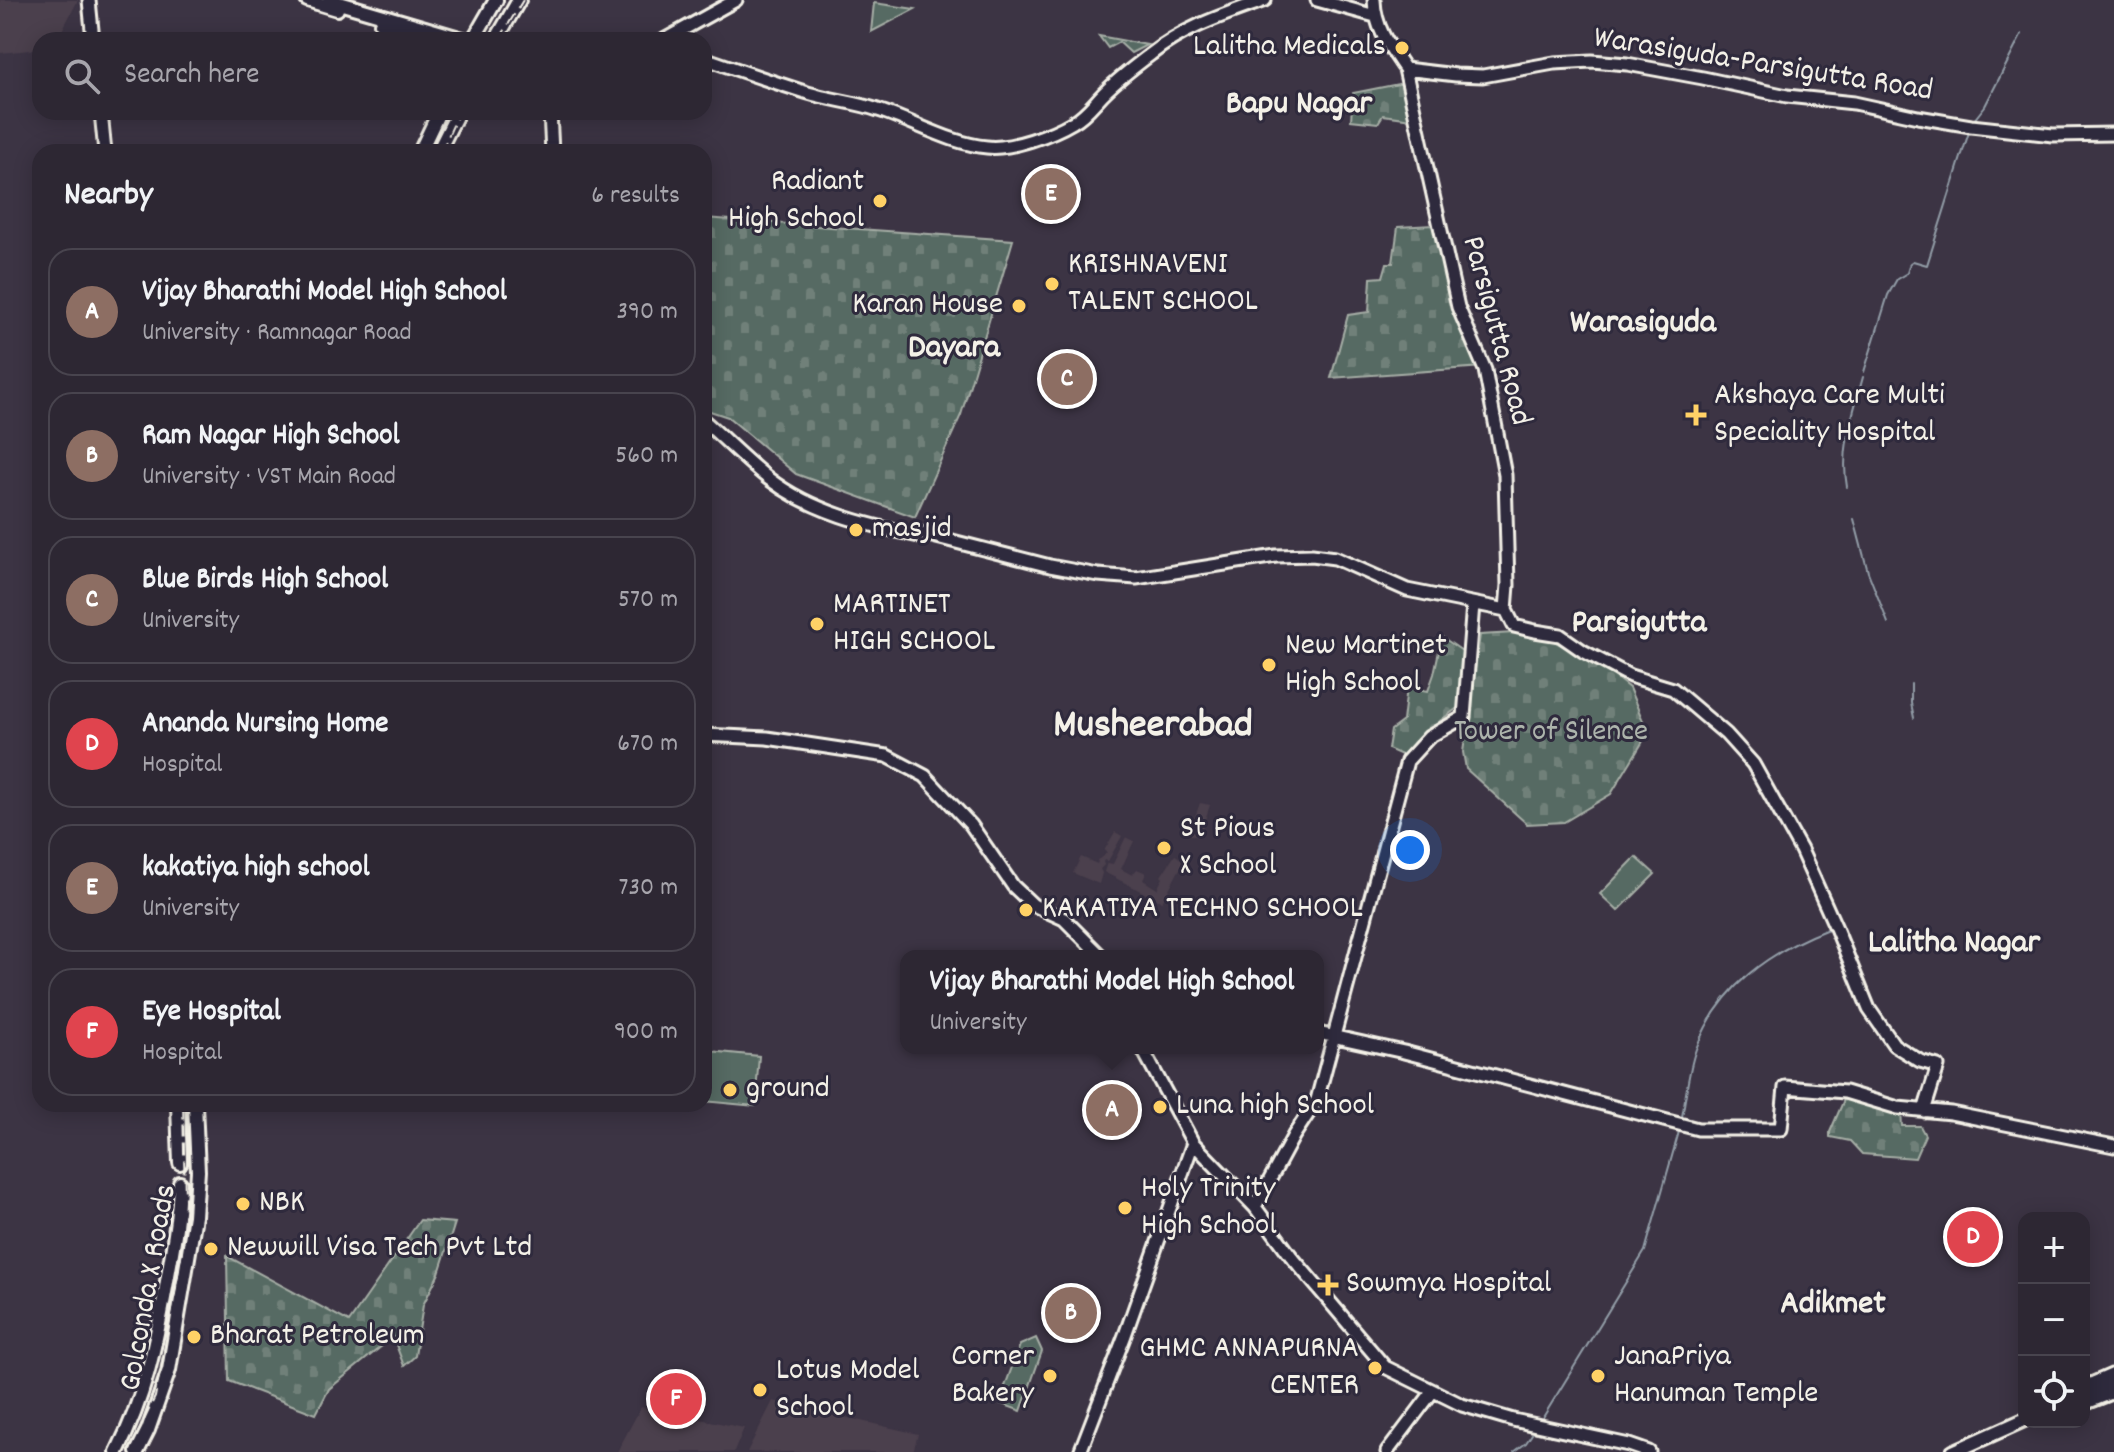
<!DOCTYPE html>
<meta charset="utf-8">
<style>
:root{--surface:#2d2733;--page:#39333f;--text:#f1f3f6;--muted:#a7a5ac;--line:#48444e;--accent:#8bbbb9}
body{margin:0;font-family:Dekko,sans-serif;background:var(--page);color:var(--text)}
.controls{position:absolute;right:24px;bottom:24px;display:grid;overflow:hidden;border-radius:16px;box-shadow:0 4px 20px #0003}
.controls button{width:72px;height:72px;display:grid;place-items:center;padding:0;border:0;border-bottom:2px solid var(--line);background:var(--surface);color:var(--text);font:40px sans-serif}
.you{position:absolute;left:1410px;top:850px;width:28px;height:28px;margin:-20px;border:6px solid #fff;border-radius:50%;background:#1a73e8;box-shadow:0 0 0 12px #1a73e833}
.badge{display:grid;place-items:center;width:52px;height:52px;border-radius:50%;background:var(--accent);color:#fff;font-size:26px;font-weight:700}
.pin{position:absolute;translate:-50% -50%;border:4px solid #fff;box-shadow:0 2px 8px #0006}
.popup{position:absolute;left:900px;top:950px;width:424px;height:104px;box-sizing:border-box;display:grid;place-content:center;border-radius:16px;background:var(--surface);filter:drop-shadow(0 2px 6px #0005);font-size:26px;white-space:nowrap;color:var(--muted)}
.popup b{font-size:30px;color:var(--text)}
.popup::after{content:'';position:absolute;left:50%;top:100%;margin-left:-16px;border:16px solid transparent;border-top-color:var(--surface)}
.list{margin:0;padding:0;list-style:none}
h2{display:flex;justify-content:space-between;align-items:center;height:104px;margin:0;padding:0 32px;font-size:34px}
h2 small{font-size:26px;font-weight:400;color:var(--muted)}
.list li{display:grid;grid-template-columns:52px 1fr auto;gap:24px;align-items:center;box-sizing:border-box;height:128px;margin:0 16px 16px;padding:0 16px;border:2px solid var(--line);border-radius:24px}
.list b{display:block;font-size:30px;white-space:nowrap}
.list p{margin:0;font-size:26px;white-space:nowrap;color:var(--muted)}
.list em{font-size:26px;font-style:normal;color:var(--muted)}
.icon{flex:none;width:44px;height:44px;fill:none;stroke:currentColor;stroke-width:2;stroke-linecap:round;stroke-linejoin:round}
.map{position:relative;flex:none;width:2114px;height:1452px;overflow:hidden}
.search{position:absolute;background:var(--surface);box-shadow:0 4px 20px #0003;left:32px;top:32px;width:680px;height:88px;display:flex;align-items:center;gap:20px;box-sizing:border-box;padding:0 28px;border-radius:24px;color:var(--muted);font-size:30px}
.panel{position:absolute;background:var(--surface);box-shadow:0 4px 20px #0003;left:32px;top:144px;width:680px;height:968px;border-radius:24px}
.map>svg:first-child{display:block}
.built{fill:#4c404d}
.cemetery{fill:url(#cemetery-stones);stroke:#a6aea6;stroke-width:2}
.park{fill:#576a63;stroke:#a6aea6;stroke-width:2}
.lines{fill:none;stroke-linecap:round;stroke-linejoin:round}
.stream{stroke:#939ea8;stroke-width:2}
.secondary-casing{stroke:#f4f1e8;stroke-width:17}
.primary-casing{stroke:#f4f1e8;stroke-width:18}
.secondary{stroke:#2f2a3d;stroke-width:11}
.primary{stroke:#2f2a3d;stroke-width:12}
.rail{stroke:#f4f1e8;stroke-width:2;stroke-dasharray:12 6;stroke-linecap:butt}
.poi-dot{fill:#ffd166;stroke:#2f2a3d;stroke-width:3}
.labels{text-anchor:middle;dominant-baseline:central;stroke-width:6;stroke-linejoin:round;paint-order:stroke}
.poi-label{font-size:32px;fill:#f4f1e8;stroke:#2f2a3d;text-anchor:start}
.street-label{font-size:32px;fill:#f4f1e8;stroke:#2f2a3d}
.park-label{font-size:32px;fill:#adb4ac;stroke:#2f2a3d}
.neighbourhood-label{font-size:34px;font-weight:bold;fill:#f4f1e8;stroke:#2f2a3d}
.district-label{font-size:40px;font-weight:bold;fill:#f4f1e8;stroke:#2f2a3d}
</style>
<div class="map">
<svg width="2114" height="1452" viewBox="0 0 2114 1452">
<defs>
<pattern id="cemetery-stones" width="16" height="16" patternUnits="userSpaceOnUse" patternTransform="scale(2)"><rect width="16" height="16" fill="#576a63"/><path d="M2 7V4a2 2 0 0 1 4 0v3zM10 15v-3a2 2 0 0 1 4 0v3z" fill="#708079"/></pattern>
</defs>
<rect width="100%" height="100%" fill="#3c3444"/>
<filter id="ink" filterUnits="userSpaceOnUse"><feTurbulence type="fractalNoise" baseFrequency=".0125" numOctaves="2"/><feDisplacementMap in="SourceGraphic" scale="16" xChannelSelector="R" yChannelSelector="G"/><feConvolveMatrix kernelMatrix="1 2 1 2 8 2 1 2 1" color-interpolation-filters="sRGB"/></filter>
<g filter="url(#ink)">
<path class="built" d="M0,0H78L57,40H40V49L0,53Z
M1200,803L1210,805L1199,837L1189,834Z
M1115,832L1122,836L1108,861L1104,860L1103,862L1104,865L1100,869L1102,873L1099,884L1073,873L1081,857L1097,864L1098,862L1097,860L1103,857L1107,852L1104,851Z
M1126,837L1134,841L1121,869L1132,875L1137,869L1146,873L1143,880L1157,889L1163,878L1161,876L1175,855L1184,861L1162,902L1104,872L1107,863L1113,864Z
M773,1401L918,1434L913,1452H747Z
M641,1407L744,1428L734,1452H617Z"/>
<path class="cemetery" d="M1404,83L1412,119L1383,115L1378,123L1351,120L1353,93Z
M704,218L1013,240L961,415L915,517L796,474L728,417L704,409Z
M1433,225L1483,367L1331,378L1348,315L1369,312L1371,278L1383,277L1387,263H1393L1398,227Z
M1514,633L1550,639L1600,665L1629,688L1647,730L1642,743L1611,794L1564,822L1527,824L1466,769L1463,752L1480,635Z
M1442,637L1465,653L1463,704L1441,720L1404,756L1388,749L1391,730L1403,721L1407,687L1428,691L1434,674Z
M1846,1095L1901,1110L1902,1126H1920L1925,1135L1915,1158L1862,1154L1850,1141L1830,1137V1132Z
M420,1220L455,1223L439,1273L423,1305L415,1356L404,1366L393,1337L329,1389L316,1414L229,1381L227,1256L349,1322Z"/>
<path class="park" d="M874,3L915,9L871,32Z
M1099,36L1147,45L1131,53L1119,42L1108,48Z
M1636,857L1655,874L1618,911L1600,894Z
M710,1051L759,1056L755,1106L704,1101V1079Z
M1036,1338L1042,1351L1021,1411L999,1403L1020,1345Z"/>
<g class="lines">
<path class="stream" d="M1974,120L1985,106L2022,34
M1864,372L1888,295L1897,279L1907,273L1910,263L1913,261L1927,265L1969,132
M1847,487C1840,449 1853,414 1863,377
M1854,519L1868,572L1888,623
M1911,684V703L1914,718
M1681,1122C1686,1098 1688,1071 1696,1049C1719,987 1769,952 1828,929
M1542,1419L1645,1251L1680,1128
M1514,1452L1526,1443L1536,1428"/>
<defs>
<path id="secondary" d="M89,0L93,40
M1317,0L1375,16
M1374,0C1375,28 1389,46 1405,69L1458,307L1485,370L1505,475L1508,585L1506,610
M664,40L736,0
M704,58C738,70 773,82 808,93C831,100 855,102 878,110C913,121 951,144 987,147C1011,150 1053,134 1073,122C1086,115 1094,103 1104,93C1118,79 1135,66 1151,54C1185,27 1224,15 1265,0
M1405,69L1456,75L1483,76L1554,63L1592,61L1627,64L1703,78L1787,96L1854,103L1918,117L1971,126L2053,135L2114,134
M101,112L105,152
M550,112L552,152
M704,421C726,440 746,461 769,479C812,512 867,525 919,536L921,533L1050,566L1098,575L1136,578L1276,556L1312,555L1335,558L1407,590L1506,610L1514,626L1535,631L1560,635L1583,651L1630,676L1673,689L1726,734L1753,764L1801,850L1836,928L1869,1009L1894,1045L1920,1061L1938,1066L1924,1111
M704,735L767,738L887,756L925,776L971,825L1013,886L1033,905L1064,919L1101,956
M1318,1033L1404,1052L1698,1129H1781L1785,1087L1845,1092L1898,1108L1951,1113L2114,1146
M1142,1048L1193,1143L1255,1207L1291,1256L1385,1367L1462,1405L1513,1420L1629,1445L1649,1452
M1255,1207L1294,1135L1317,1100L1407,761L1429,737L1464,717L1473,604
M2084,1387L2114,1374
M2084,1404L2114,1392
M1080,1452L1125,1335L1193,1143
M1387,1452L1433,1391"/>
<path id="primary" d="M307,0L337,9
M329,0L466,40
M381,24L431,40
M473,40L496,0
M496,40L519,0
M420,152L439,112
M438,152L458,112
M178,1104L180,1163
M2084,1395L2114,1382
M117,1452C145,1396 155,1348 166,1287C172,1252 179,1218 180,1183
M137,1452L148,1430L169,1370L195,1216L198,1171L195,1104
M1953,1452L2024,1420"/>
</defs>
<use href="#secondary" class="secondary-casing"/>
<use href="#primary" class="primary-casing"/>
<use href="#secondary" class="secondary"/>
<use href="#primary" class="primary"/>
<path class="rail" d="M499,40L523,0
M441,152L459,112
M129,1452L155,1397L175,1294L182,1249L185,1200L183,1104"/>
</g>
</g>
<g class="poi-dot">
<circle cx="1402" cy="48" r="8"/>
<circle cx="880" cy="201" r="8"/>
<circle cx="1052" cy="284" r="8"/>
<circle cx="1019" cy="306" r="8"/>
<path d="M1692 403h8v8h8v8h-8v8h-8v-8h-8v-8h8z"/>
<circle cx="856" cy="530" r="8"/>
<circle cx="817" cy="624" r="8"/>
<circle cx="1269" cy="665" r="8"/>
<circle cx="1164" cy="848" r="8"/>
<circle cx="1026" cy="910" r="8"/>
<circle cx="730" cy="1090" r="8"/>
<circle cx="1160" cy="1107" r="8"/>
<circle cx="243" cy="1204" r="8"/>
<circle cx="1125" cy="1208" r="8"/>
<circle cx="211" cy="1249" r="8"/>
<path d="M1324 1273h8v8h8v8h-8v8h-8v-8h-8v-8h8z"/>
<circle cx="194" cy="1337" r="8"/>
<circle cx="1375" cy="1368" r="8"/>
<circle cx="1050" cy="1376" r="8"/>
<circle cx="1598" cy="1376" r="8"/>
<circle cx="760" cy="1390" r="8"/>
</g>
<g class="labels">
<g class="poi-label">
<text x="1386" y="48" text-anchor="end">Lalitha Medicals</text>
<text x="864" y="183" text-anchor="end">Radiant<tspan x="864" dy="37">High School</tspan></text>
<text x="1068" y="266">KRISHNAVENI<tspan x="1068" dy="37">TALENT SCHOOL</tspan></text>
<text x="1003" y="306" text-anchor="end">Karan House</text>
<text x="1714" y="397">Akshaya Care Multi<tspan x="1714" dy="37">Speciality Hospital</tspan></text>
<text x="872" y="530">masjid</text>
<text x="833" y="606">MARTINET<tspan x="833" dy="37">HIGH SCHOOL</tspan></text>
<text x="1285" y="647">New Martinet<tspan x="1285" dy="37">High School</tspan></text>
<text x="1180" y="830">St Pious<tspan x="1180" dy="37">X School</tspan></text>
<text x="1042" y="910">KAKATIYA TECHNO SCHOOL</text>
<text x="746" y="1090">ground</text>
<text x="1176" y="1107">Luna high School</text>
<text x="1141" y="1190">Holy Trinity<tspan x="1141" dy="37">High School</tspan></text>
<text x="259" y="1204">NBK</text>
<text x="227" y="1249">Newwill Visa Tech Pvt Ltd</text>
<text x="1346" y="1285">Sowmya Hospital</text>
<text x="210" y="1337">Bharat Petroleum</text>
<text x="1359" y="1350" text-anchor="end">GHMC ANNAPURNA<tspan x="1359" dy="37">CENTER</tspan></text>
<text x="1034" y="1358" text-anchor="end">Corner<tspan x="1034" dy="37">Bakery</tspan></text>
<text x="1614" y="1358">JanaPriya<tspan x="1614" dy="37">Hanuman Temple</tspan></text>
<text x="776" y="1372">Lotus Model<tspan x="776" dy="37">School</tspan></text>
</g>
<g class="street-label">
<text transform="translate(1763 66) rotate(9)">Warasiguda-Parsigutta Road</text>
<text transform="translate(1495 331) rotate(75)">Parsigutta Road</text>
<text transform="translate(150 1288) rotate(-80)">Golconda X Roads</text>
</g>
<g class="park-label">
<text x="1551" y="733">Tower of Silence</text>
</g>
<g class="neighbourhood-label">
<text x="1299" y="105">Bapu Nagar</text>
<text x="1643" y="324">Warasiguda</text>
<text x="954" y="349">Dayara</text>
<text x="1639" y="624">Parsigutta</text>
<text x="1954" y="944">Lalitha Nagar</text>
<text x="1833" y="1305">Adikmet</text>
</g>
<g class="district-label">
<text x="1153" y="727">Musheerabad</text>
</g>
</g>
</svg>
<div class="controls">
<button>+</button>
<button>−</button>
<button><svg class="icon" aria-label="locate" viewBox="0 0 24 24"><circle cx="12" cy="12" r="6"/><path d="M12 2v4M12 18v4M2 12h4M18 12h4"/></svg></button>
</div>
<div class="you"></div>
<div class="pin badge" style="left:1112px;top:1110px;background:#8d6e63">A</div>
<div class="popup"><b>Vijay Bharathi Model High School</b>University</div>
<div class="pin badge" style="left:1071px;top:1313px;background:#8d6e63">B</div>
<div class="pin badge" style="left:1067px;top:379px;background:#8d6e63">C</div>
<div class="pin badge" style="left:1973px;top:1237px;background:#e0444e">D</div>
<div class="pin badge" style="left:1051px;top:194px;background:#8d6e63">E</div>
<div class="pin badge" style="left:676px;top:1399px;background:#e0444e">F</div>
<div class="search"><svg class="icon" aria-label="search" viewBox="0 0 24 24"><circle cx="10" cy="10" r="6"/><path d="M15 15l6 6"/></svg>Search here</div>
<section class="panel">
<h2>Nearby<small>6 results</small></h2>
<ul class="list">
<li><span class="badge" style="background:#8d6e63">A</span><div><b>Vijay Bharathi Model High School</b><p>University · Ramnagar Road</p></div><em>390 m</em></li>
<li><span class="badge" style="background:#8d6e63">B</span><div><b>Ram Nagar High School</b><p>University · VST Main Road</p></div><em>560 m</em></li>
<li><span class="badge" style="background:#8d6e63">C</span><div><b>Blue Birds High School</b><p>University</p></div><em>570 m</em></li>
<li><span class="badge" style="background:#e0444e">D</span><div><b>Ananda Nursing Home</b><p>Hospital</p></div><em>670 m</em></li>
<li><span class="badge" style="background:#8d6e63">E</span><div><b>kakatiya high school</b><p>University</p></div><em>730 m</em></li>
<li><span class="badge" style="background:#e0444e">F</span><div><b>Eye Hospital</b><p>Hospital</p></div><em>900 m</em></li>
</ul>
</section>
</div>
